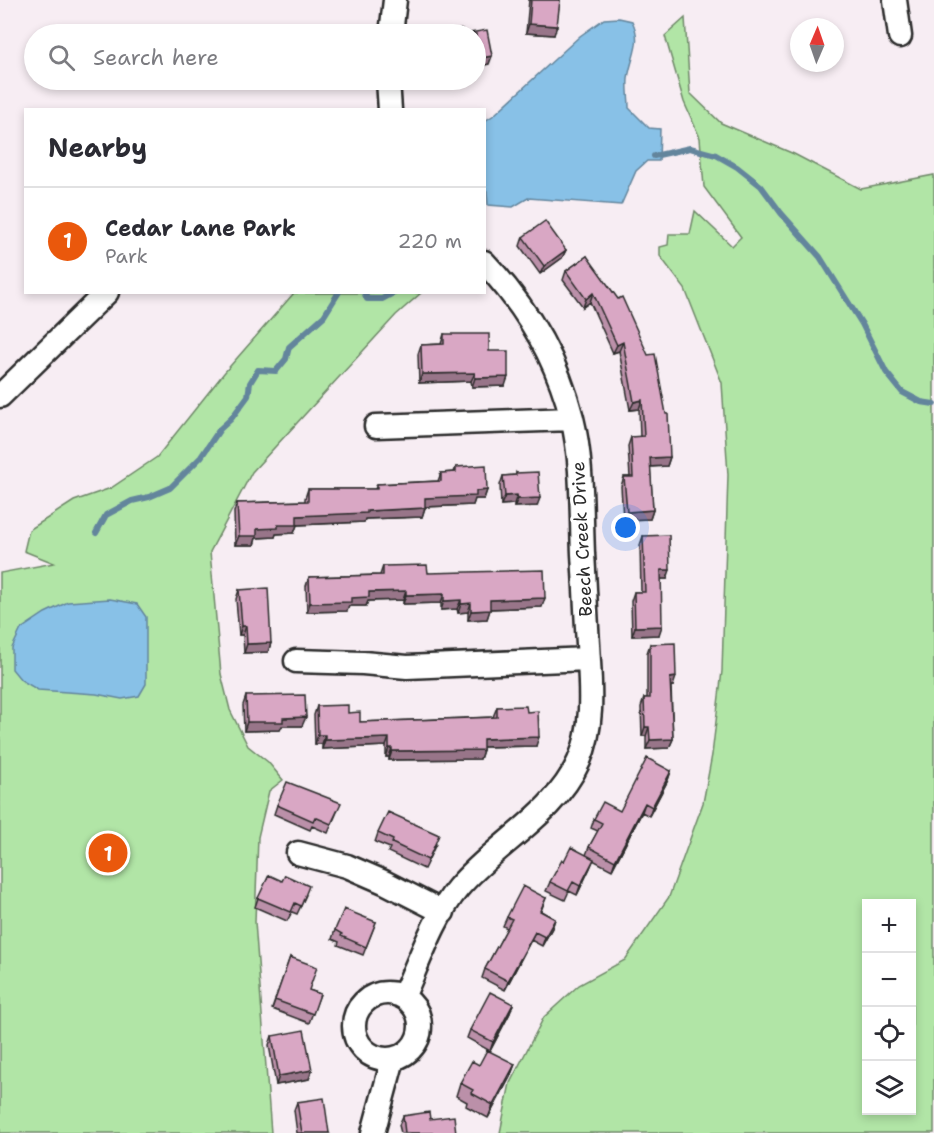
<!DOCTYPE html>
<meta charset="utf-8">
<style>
:root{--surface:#fff;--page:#f2f2f3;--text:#2b2b33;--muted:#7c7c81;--line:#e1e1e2;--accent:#ea580c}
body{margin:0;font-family:"Shantell Sans",sans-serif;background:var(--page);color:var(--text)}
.controls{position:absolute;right:18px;bottom:18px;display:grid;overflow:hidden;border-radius:0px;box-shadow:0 3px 9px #0003}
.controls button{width:54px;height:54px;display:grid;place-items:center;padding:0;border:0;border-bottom:2px solid var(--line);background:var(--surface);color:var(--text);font:30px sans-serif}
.compass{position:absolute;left:790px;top:18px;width:54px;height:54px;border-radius:50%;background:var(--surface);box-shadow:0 3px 9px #0003;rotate:2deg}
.you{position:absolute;left:626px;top:528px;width:21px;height:21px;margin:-15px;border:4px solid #fff;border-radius:50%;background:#1a73e8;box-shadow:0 0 0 9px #1a73e833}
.badge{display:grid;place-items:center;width:39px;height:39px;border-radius:50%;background:var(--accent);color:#fff;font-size:20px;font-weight:700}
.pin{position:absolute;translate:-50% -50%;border:3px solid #fff;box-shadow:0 2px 6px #0006}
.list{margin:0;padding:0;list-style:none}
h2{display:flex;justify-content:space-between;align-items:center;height:78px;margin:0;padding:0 24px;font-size:26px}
h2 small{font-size:20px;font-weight:400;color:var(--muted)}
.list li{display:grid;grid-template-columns:39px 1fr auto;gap:18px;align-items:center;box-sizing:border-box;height:108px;padding:0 24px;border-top:2px solid var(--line)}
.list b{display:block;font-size:22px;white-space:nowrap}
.list p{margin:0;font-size:20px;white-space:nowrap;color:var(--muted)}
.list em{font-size:20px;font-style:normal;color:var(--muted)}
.icon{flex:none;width:33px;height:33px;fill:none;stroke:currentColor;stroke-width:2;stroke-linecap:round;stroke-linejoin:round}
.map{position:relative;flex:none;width:934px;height:1133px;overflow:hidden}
.search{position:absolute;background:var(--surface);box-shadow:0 3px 9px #0003;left:24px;top:24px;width:462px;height:66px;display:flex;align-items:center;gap:15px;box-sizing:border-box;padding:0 21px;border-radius:33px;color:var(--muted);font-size:22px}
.panel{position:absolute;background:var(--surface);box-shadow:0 3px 9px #0003;left:24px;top:108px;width:462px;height:186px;border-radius:0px}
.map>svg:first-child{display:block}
.green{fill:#b1e5a6;stroke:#6e8868;stroke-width:1.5;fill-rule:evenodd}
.water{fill:#88c1e7;stroke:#63859c;stroke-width:1.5}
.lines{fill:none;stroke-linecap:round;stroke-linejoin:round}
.stream{stroke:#63859c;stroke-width:6}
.minor-casing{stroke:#2b2b2b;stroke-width:27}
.minor{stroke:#fff;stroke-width:22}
.wall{fill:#bb90a9;stroke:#2b2b2b;stroke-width:1.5}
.shaded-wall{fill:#987589;stroke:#2b2b2b;stroke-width:1.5}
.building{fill:#d9a7c4;stroke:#2b2b2b;stroke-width:1.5}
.labels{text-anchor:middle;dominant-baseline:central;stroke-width:6;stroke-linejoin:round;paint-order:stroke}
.street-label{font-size:18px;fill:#2b2b2b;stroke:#fff}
</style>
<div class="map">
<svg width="934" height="1133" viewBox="0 0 934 1133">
<rect width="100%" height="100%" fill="#f7edf3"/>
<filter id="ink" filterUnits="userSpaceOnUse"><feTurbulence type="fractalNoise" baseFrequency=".0167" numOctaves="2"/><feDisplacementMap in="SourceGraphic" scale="12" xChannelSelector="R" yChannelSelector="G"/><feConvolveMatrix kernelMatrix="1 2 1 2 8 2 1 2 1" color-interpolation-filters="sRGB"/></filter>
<g filter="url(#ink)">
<path class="green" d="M685,18L690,93L721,123L794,154L861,189L934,175V1133H500L510,1083L544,1017L579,985L625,960L669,897L703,803L712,755L722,671L728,475L722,383L685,289L660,256V247L668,245L669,234H690L695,211L732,246L741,237L704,187L700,138L684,102L665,36ZM866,904H912V1110H866Z
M294,293H421L396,315L252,472L210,552L221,674L230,710L248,746L268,762L283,780L269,791L258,837L255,922L271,1133H0V573L54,563L24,551L29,530L74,501L111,488L157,457L224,373Z"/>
<path class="water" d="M619,18L632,21C642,41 633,53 629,73C626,83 629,97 629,108L649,128L660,129L659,161H647L636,171L621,205L528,198L513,207L488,205L487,191L484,189L485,121L494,115L580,36L604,19Z
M110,599L137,604L146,617V684L139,696L122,699L96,694L38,690L21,680L12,669V648L21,629L45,613L68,602Z"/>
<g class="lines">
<path class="stream" d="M654,156L690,148L716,155L737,167L761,186L781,213L820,257L862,324L886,372L902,392L921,402L934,404
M364,292L367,299H382L395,292
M96,533L106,515L132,501L149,497L170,488L201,457L220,429L231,419L248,396L250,383L258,370L276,371L286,359L289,347L324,316L339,292"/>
<defs>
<path id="minor" d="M895,0L900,36
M391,34L395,0
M388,80L390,110
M0,396L107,292
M376,426L572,419
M296,661L363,663L407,667L588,659
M298,853L347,866L384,882L443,912
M354 1026a33 33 0 1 1 66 0a33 33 0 1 1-66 0Z
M403,997C418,964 435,915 458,888C496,843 554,816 579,761C595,725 590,682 588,644C586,614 585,584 583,554C581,509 583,462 572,418C557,359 526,306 484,262
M373,1133L393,1059"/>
</defs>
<use href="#minor" class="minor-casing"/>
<use href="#minor" class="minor"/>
</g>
<path class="wall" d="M529,0H560L554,35L526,33Z
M523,237L566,250L562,258L540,274L520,246Z
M587,256L670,457L667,466L650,467L653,510L650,519L623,520L621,486L624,477H630L628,446L631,437H640L639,409L630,410L619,351L613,353L590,302L583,307L563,280L566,271Z
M444,334L489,351L505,386L472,387L471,381L419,383L418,354L421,345L441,344Z
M456,467L487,490L484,499H475L473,505L425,507L422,517L365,519L364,522L297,525L294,533L276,534L275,537L256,538L254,545H235L234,512L237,503L305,501V498L308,489H375L377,484L438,481L441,473L454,472Z
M516,473L537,506L514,507V504L501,505L500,485L503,476L516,475Z
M643,536L667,579H661L659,635L632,636L631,601L634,592H641L640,545Z
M383,566L428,573L542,607L490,609L487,619L468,620V612L458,613L457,609L441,610V603L403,604V600L368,601L366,606H349L347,611L307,612L306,586L309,577L380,575Z
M239,590L271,643L268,652L244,653L243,635H239L236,599Z
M650,644L673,686H671L673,739L669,748L646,749V736H642L641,707L644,698H647V653Z
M246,696L302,726H282L280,730L244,731L243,705Z
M317,706L348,713L360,722L493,717L497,707L527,712L536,746L483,747V750L480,759L389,760V757H386V746L322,749V744H315L314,715Z
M671,771L668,780L649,816L642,812L612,870L593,860L590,868L577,895L569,891L565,900L546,891L550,882L564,861L586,855L589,847L598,831L591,828L594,819L620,811Z
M277,805L337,812L328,833L312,826L310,830L274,814Z
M378,833L436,844L424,869L388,852L390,848L375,842Z
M306,895L297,914L292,912L287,921L255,907L258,898Z
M546,898L541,911L555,919L552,928L542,946L531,940L505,990L482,978L485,969L507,928L503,926L507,917Z
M376,922L363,955L338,945L339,942L332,939L335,930Z
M290,957L309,990L320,994L309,1023L272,1009Z
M513,1004L510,1013L490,1051L467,1038L470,1030Z
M272,1036L312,1070L309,1079L276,1085L269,1045Z
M515,1064L510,1077L488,1118L466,1106L467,1102L456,1096L460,1083L479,1065Z
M297,1102L329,1133H297L294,1110Z
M403,1116L430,1119L456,1133H401L399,1125Z"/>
<path class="shaded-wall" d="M529,24L557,26L554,35L526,33Z
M492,56L489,64L476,67V59Z
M566,250L562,258L540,274L544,266Z
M593,293L590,302L583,307L586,299Z
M623,342L619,351L613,353L617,345Z
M475,373L471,381L419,383L422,374Z
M508,377L505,386L472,387L475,378Z
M642,400L639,409L630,410L634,402Z
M670,457L667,466L647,467L650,458Z
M487,490L484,499H475L473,505L422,507L425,498Z
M517,495L514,504L501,505L505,496Z
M540,498L537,506L514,507L518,499Z
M425,508L422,517L365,519L364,522L297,525L294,533L276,534L275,537L256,538L254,545H235L239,536L257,529L278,525L297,516L367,511Z
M653,510L650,519L623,520L627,512Z
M661,570H670L667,579H657Z
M406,591L403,600L368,601L366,606H349L347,611L307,612L310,603L351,598L369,592Z
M444,594L441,603L403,604L406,595Z
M545,598L542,607L487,609L490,600Z
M461,600L457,609L441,610L444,601Z
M471,603L468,612L458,613L461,604Z
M490,610L487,619L468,620L471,611Z
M242,626H246L243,635H239Z
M662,626L659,635L632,636L635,627Z
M271,643L268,652L244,653L247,644Z
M676,677L673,686H667L670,678Z
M306,717L302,726H282L280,730L244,731L247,722L283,718Z
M645,727H649L646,736H642Z
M318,735H325L322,744H315Z
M539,737L536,746L480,747L483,739Z
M389,738L386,746L322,749L325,740Z
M673,739L669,748L646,749L650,740Z
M389,748H392L389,757H386Z
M483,750L480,759L389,760L392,751Z
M671,771L668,780L649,816L652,807Z
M645,803L642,812L612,870L615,861Z
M594,859L590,868L577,895L580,886Z
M555,919L552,928L542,946L545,937Z
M535,932L531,940L505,990L508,981Z
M513,1004L510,1013L490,1051L493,1042Z
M515,1064L510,1077L488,1118L493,1105Z
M312,1070L309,1079L276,1085L279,1076Z"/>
<path class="building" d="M531,0H560L557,26L529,24Z
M462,29L463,34H449L448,32Z
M487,30L492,56L476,59V34H464Z
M545,221L566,250L544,266L523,237Z
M587,256L618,299L622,297L648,355L655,354L666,414H668L670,457L650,458L653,510L627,512L624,477H633L631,437L644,436L642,400L634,402L623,342L617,345L593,293L586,299L566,271Z
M444,334H489V351H508V377L475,378V373L422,374L421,345L444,344Z
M486,465L487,490L476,491V496L425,498V508L367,511V513L297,516V525H278V528L257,529V536H239L237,503L308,501V489H377V484L441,481V473L456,472V467Z
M538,472L540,498L518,499L517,495L505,496L503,476L516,475V473Z
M669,535L670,570H661L662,626L635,627L634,592H645L643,536Z
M427,565L428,573L544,570L545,598L490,600V610L471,611V603L461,604V600L444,601V594L406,595V591L369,592V597L351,598V602L310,603L309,577L383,575V566Z
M268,588L271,643L247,644L246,626H242L239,590Z
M675,643L676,677L670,678L673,739L650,740L649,727H645L644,698H650V644Z
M305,695L306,717L283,718V722H247L246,696Z
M348,705V713L360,712V722L497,717V707L526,706L527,712L538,711L539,737L483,739V750L392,751V748H389V738L325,740V735H318L317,706Z
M647,758L671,771L652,807L645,803L615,861L589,847L602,823L594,819L603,802L620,811Z
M287,782L341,803L331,824L315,817L313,821L277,805Z
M388,812L439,835L428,860L392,843L393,840L378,833Z
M571,847L594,859L580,886L573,882L568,891L550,882L562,860L564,861Z
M269,875L282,881L285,875L309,886L301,906L295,903L291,912L258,898Z
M523,886L546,898L540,911L555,919L545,937L535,932L508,981L485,969L512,919L507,917Z
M344,909L376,922L366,947L341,936L342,934L335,930Z
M290,957L317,967L309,990L320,994L313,1014L275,1000Z
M490,992L513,1004L493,1042L470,1030Z
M304,1030L312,1070L279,1076L272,1036Z
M487,1050L515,1064L493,1105L471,1093L473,1090L460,1083L472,1061L479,1065Z
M324,1098L329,1133H302L297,1102Z
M429,1112L430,1119L454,1116L456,1133H405L403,1116Z"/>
</g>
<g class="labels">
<g class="street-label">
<text transform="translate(582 539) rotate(-93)">Beech Creek Drive</text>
</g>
</g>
</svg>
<div class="controls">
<button>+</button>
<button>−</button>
<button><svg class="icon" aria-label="locate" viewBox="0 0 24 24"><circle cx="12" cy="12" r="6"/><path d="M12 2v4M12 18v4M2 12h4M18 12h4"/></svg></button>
<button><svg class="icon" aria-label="layers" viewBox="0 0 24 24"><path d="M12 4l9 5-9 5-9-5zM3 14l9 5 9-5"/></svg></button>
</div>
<svg class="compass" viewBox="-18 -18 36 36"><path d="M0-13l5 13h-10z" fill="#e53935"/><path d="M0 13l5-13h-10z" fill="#7c7c81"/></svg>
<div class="you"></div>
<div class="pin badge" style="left:108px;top:853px">1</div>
<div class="search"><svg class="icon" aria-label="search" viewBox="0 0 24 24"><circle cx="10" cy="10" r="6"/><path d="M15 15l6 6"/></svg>Search here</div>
<section class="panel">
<h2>Nearby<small></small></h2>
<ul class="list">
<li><span class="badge">1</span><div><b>Cedar Lane Park</b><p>Park</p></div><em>220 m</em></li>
</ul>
</section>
</div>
